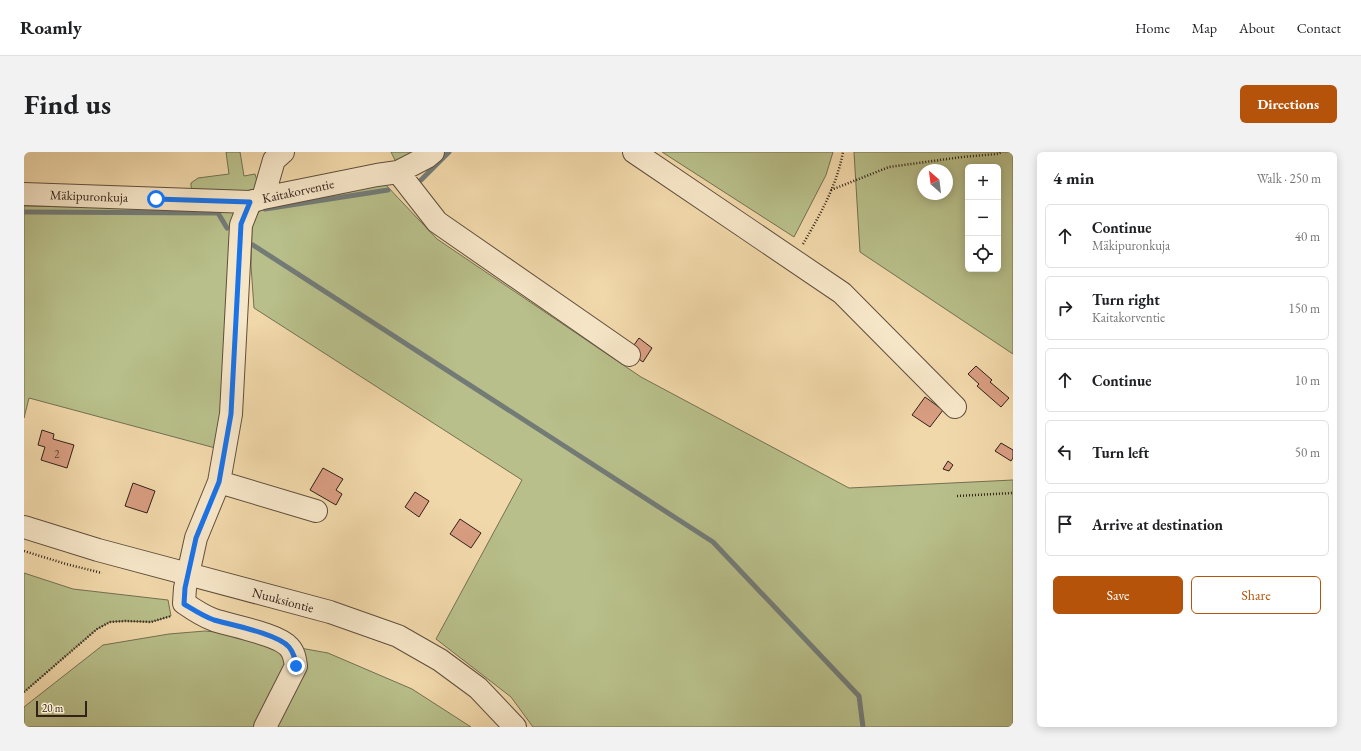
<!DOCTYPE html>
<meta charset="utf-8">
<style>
:root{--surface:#fff;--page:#f2f2f2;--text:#202124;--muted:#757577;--line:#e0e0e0;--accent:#b45309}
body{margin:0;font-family:"EB Garamond",serif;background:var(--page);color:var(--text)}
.controls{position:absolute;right:12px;top:12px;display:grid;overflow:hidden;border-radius:6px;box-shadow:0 2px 10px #0003}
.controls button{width:36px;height:36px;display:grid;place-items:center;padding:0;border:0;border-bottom:1px solid var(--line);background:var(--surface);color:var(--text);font:20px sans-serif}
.compass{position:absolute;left:893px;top:12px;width:36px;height:36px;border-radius:50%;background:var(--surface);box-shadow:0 2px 10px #0003;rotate:332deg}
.scale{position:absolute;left:12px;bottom:10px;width:51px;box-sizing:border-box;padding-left:4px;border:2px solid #302119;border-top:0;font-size:11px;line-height:14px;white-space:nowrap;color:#302119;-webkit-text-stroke:3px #f6e6c8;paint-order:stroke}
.stop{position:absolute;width:12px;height:12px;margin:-9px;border:3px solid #1a73e8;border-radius:50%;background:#fff}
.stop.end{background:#1a73e8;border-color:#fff;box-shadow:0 1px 4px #0008}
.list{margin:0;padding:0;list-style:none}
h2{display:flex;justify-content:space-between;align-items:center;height:52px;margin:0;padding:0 16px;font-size:17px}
h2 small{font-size:13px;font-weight:400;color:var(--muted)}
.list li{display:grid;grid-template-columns:26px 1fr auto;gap:12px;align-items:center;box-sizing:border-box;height:64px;margin:0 8px 8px;padding:0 8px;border:1px solid var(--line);border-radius:6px}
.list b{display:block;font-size:15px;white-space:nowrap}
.list p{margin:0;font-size:13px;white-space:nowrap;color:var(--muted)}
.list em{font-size:13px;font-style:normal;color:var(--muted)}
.actions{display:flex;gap:8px;padding:12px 16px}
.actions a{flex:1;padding:9px 0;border:1px solid var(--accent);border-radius:6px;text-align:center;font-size:14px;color:var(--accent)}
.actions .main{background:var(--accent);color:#fff}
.icon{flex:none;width:22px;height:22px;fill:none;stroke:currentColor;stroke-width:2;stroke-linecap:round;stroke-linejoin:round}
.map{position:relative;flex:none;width:989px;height:575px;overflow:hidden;border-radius:6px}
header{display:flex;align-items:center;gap:24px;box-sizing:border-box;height:56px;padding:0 20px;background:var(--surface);border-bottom:1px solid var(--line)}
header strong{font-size:19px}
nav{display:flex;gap:22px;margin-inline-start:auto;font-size:14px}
.intro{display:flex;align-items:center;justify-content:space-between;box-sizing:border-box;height:96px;padding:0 24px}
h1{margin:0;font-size:28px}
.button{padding:10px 18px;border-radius:6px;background:var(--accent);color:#fff;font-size:14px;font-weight:700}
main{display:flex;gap:24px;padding:0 24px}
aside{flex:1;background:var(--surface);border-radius:6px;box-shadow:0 2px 10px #0003}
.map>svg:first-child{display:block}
.green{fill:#b8bf8a;stroke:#747052;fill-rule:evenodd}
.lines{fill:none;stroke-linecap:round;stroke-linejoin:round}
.stream{stroke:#737b77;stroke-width:5}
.building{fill:#d99e82;stroke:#302119}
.minor-casing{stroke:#604f3d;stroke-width:24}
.path{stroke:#302119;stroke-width:2.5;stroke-dasharray:1 2;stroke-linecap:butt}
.minor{stroke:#f6e6c8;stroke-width:22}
.route{stroke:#1a73e8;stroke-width:5}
.labels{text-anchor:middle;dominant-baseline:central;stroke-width:3.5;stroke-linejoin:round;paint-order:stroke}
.number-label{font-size:11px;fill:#5a4033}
.street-label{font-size:13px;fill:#302119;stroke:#f6e6c8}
</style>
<header>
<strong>Roamly</strong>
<nav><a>Home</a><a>Map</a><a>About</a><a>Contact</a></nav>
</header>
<div class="intro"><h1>Find us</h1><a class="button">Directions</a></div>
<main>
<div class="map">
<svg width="989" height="575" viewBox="0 0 989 575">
<rect width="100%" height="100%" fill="#f1d8aa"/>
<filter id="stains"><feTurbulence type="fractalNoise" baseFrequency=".005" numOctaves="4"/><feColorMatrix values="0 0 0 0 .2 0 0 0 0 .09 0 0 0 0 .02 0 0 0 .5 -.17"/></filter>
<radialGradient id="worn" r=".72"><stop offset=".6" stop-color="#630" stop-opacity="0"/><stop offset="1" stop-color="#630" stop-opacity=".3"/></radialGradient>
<path class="green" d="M202,0H216L220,24L231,22L234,32L231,37L223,42L176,44L167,35V31L174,26L205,22Z
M367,0H398L372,10Z
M638,0H809L802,23L770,85Z
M830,0H989V202L836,100ZM944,15H974V117H944ZM899,18H923V42H899Z
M360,31L413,87L617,225L825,336L989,328V575H509L487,545L412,487L498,328L230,156L227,114L228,73L234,61L242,53Z
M0,54L211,58L195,297L5,246L0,266Z
M0,421L49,437L144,448L147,464L127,470L101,469L86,470L73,477L0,540Z
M181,479L251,485L265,494L304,501L388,537L447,575H0V555L79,493L145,482Z"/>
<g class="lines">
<path class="stream" d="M397,28L425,0
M241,57L364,38
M0,60L194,61L203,76
M229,93L689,390L835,544L839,575"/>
</g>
<path class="building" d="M615,186L628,196L619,210L605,200Z
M952,214L968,228L966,230L985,246L977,255L953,234L955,232L944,222Z
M901,245L919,258L906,275L888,263Z
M18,278L30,282L29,287L50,293L43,316L17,308L21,295L14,293Z
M977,291L989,298V306L987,309L971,299Z
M924,309L929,313L925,319L919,317Z
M299,316L319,327L312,338L318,342L312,353L286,338Z
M109,331L131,339L123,361L101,354Z
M391,340L405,349L395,365L381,355Z
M436,367L457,381L447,396L426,382Z"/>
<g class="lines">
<defs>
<path id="minor" d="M610,0L818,141L931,255
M374,20L413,70L605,203
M0,42L226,50
M239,46L250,8L259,0
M195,330L292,359
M0,375L74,398L306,460L374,484L416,508L454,536L491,575
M241,575L272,514C271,507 270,500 265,495C254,482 208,474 190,468C179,464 170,458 160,451L161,436L172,386L195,330L207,262L217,73L226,50L239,46L353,23L374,20L403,5L409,0"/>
</defs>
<use href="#minor" class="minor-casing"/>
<path class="path" d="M807,38L865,15L938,5L974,2L978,0
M779,92C796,63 813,33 819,0
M933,344L989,341
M0,399L42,412L78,421
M0,540L73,477L86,470L101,469L127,470L147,464"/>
<use href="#minor" class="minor"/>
</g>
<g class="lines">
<path class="route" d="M132,47L226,50L217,72L207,262L195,330L172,386L161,436L160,452C170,458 179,464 190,468C208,473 254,482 265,495C270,501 271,507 272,514"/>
</g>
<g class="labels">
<g class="number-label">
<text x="33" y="302">2</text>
</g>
<g class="street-label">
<text transform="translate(274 39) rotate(-12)">Kaitakorventie</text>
<text transform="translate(65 44) rotate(2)">Mäkipuronkuja</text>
<text transform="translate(259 448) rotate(15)">Nuuksiontie</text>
</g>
</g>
<rect width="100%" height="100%" filter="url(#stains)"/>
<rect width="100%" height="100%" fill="url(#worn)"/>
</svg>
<div class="controls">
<button>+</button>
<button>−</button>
<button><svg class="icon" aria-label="locate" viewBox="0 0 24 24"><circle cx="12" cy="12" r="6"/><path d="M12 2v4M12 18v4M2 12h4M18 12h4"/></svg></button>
</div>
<svg class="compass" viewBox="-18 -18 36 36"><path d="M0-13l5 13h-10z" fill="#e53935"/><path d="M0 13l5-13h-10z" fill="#757577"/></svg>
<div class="scale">20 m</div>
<div class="stop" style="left:132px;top:47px"></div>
<div class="stop end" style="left:272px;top:514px"></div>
</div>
<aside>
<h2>4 min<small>Walk · 250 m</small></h2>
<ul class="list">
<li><svg class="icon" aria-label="ahead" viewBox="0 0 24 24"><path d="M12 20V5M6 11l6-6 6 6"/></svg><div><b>Continue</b><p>Mäkipuronkuja</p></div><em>40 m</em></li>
<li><svg class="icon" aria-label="right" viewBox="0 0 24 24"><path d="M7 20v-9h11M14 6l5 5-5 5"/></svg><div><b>Turn right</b><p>Kaitakorventie</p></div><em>150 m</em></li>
<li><svg class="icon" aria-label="ahead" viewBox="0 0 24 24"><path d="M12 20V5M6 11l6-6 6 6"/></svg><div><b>Continue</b></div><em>10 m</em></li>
<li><svg class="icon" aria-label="left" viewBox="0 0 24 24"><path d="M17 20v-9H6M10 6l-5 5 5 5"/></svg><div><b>Turn left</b></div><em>50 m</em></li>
<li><svg class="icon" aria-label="arrive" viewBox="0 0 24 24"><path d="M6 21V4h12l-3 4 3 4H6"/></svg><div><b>Arrive at destination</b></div></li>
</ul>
<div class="actions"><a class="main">Save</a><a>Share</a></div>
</aside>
</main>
